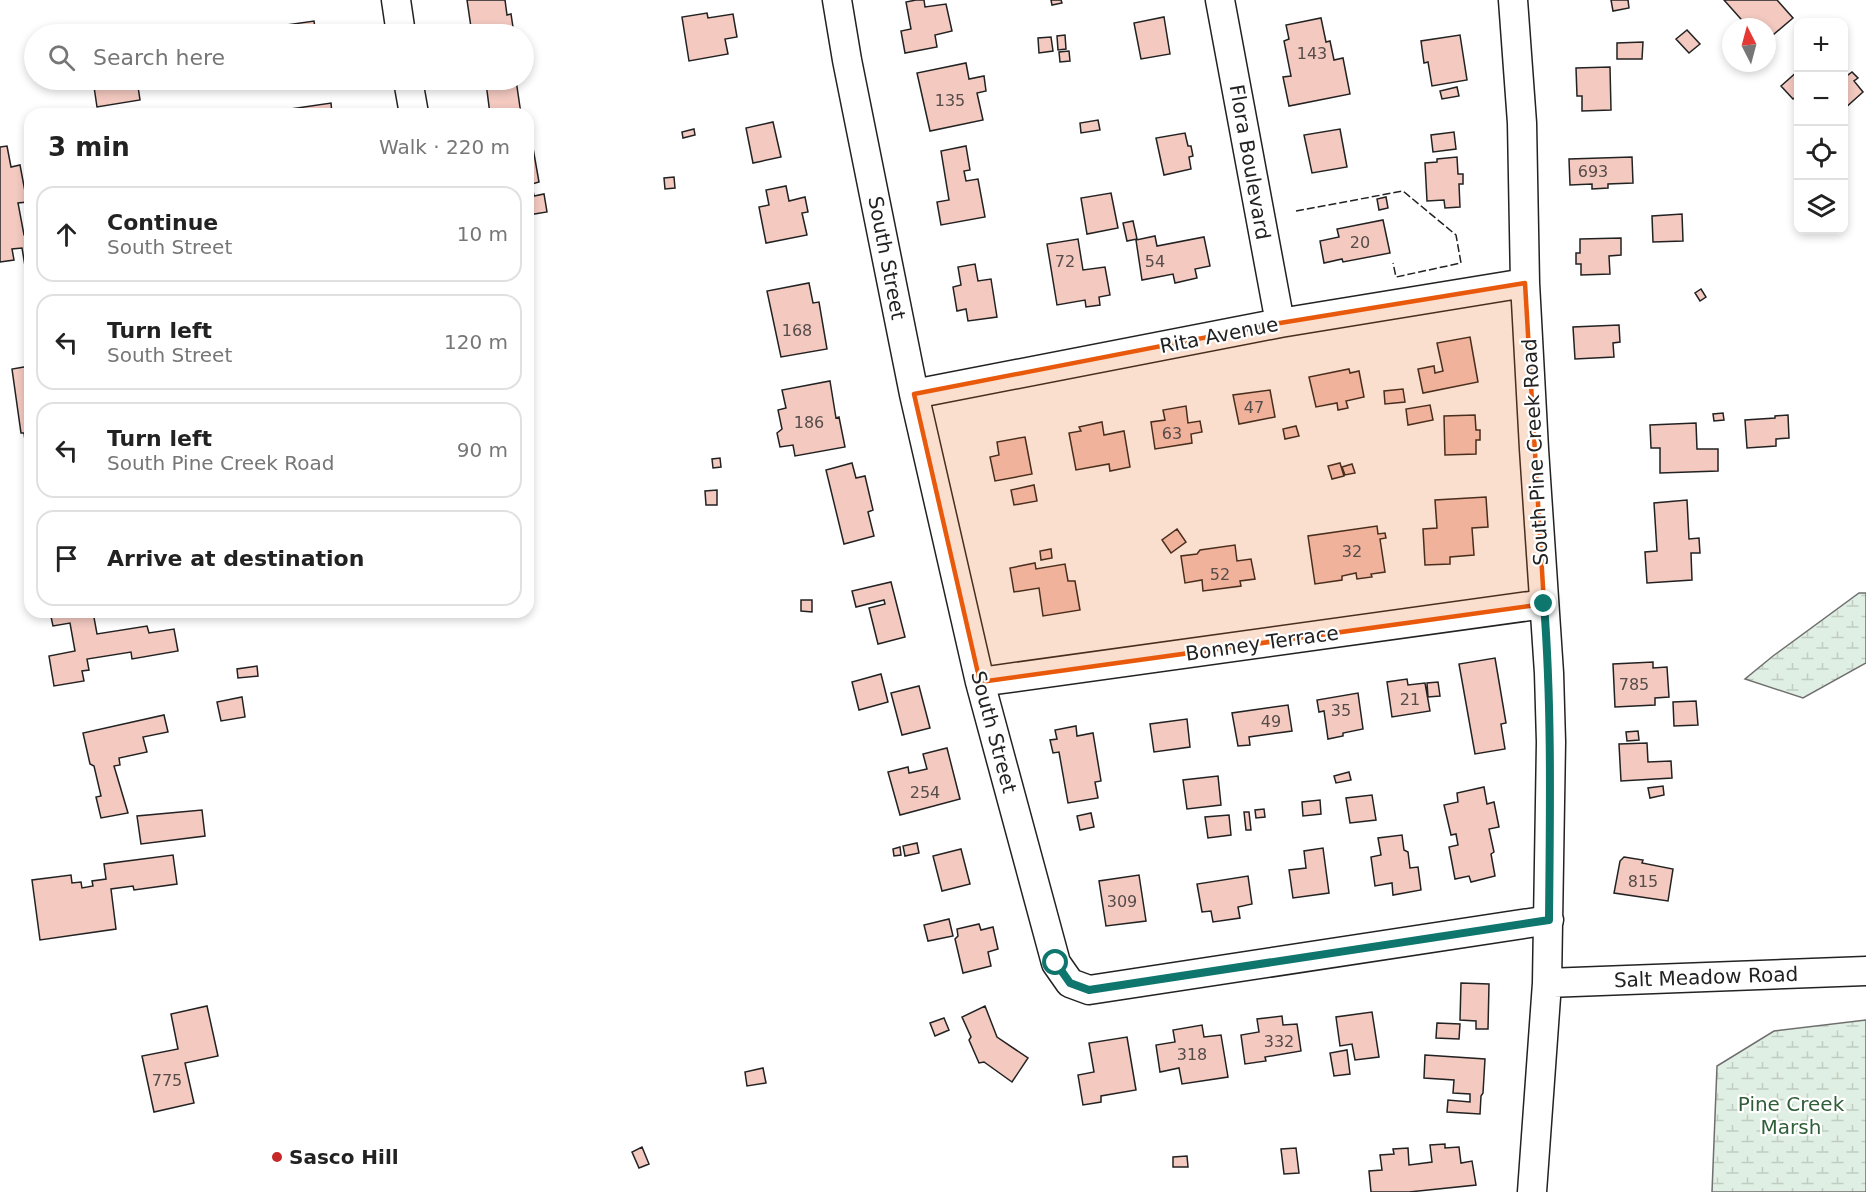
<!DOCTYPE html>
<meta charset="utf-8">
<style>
:root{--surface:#fff;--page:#f2f2f2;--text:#222;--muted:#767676;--line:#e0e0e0}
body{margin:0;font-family:"DejaVu Sans",sans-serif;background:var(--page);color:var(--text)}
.controls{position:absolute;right:18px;top:18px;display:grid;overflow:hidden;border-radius:12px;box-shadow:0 3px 9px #0003}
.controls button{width:54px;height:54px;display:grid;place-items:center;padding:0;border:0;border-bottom:2px solid var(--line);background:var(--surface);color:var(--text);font:30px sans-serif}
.compass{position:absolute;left:1722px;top:18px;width:54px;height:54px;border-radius:50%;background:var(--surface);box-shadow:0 3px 9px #0003;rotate:354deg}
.stop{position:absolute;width:18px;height:18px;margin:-14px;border:4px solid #0f766e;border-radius:50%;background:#fff}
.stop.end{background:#0f766e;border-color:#fff;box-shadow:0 2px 6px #0008}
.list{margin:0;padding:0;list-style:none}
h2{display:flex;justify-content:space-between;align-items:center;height:78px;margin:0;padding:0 24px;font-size:26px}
h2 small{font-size:20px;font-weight:400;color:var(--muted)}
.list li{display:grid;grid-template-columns:39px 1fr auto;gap:18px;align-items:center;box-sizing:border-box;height:96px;margin:0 12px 12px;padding:0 12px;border:2px solid var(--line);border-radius:18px}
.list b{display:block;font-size:22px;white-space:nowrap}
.list p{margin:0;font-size:20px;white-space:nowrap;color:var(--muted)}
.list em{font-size:20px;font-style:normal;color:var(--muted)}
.icon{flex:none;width:33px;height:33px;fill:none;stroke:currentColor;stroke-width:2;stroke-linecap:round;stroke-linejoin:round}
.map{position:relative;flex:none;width:1866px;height:1192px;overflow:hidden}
.search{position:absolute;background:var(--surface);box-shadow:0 3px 9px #0003;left:24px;top:24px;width:510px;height:66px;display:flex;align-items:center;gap:15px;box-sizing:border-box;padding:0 21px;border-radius:33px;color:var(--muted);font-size:22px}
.panel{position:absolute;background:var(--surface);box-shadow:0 3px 9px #0003;left:24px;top:108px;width:510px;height:510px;border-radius:18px}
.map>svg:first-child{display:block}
.wetland{fill:url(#wetland-marsh);stroke:#6f6f6f;stroke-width:1.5}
.building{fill:#f3c9c0;stroke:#222;stroke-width:1.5}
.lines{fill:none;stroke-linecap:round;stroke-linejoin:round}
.minor-casing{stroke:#222;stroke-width:31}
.minor{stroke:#fff;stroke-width:28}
.fence{stroke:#222;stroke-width:1.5;stroke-dasharray:8 3;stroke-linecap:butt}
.route{stroke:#0f766e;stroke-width:8}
.marked{fill:#e8590c;fill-opacity:0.2;stroke:#e8590c;stroke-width:4.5;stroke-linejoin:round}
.poi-dot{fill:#c62828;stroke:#fff;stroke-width:2}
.labels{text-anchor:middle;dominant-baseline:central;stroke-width:4.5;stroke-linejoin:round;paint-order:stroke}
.number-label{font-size:16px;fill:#564c4a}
.street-label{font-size:20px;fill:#222;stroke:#fff}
.park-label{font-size:20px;fill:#2f5e38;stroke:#fff}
.poi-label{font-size:20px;font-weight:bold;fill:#222;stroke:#fff;text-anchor:start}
</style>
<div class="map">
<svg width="1866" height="1192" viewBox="0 0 1866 1192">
<defs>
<pattern id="wetland-marsh" width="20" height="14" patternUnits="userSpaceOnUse" patternTransform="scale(1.5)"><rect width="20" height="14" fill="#e0efe3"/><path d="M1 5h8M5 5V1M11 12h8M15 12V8" fill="none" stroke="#c0cdc2"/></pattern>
</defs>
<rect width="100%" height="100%" fill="#fff"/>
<path class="wetland" d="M1859,593H1866V663L1803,698L1745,679L1773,656Z
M1866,1020V1192H1712L1717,1066L1774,1031Z"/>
<path class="building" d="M467,0H505L507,15L511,14L514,34H472Z
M916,0H924L925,7L946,4L952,31L935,35L937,47L905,53L901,31L911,29L906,2Z
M1051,0H1061L1062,3L1052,5Z
M1611,0H1628L1629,8L1613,11Z
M1724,0H1777L1793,18L1767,40V27H1748Z
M707,13L708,18L733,14L737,37L725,39L728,54L689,61L682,17Z
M1164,17L1170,54L1141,59L1134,23Z
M1321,18L1326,42L1330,41L1334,60L1343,58L1350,94L1289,106L1283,77L1291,76L1284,41L1289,39L1286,25Z
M314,21L316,34H267L266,28Z
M1687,30L1700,44L1689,53L1676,39Z
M1065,35L1066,49L1058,50L1057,36Z
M1460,35L1467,80L1432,86L1428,62L1424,63L1421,41Z
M1051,37L1053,51L1039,53L1038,38Z
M1643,42L1642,59H1617V43Z
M1069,51L1070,61L1060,62L1059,52Z
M966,63L969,79L984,76L986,91L977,93L983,120L930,131L917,73Z
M1610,67L1611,110L1582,111V96H1577L1576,68Z
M1844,69L1848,75L1852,72L1858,78L1854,81L1863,92L1844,109Z
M1798,71V95L1793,99L1781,86Z
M93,80H137L140,100L97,107Z
M495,80H517H516L521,114H490L486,83L495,82Z
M1457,87L1459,96L1442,99L1440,91Z
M331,103L332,114H284V110Z
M1098,120L1100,130L1081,133L1080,123Z
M773,122L781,157L753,163L746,128Z
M694,129L695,135L683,138L682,132Z
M1340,129L1347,167L1312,173L1304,135Z
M1454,132L1456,149L1433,152L1431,135Z
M1185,133L1188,146H1191L1193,156L1189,157L1191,169L1164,175L1156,138Z
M7,146L11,167L20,165L27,202L18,203L24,235L30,234V265L25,266L22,248L12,249L14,260L0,262V147Z
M966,146L970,170L964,171L966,181L978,179L985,217L941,225L937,202L949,200L941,151Z
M533,148L539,182L532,184L534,196L544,194L547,212L528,215V149Z
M1457,157L1458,174H1463V184H1459L1460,207L1445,208L1444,200L1427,201L1425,163L1437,162V159Z
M1632,157L1633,183L1608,184V188L1592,189V184L1570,185L1569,159Z
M674,177L675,188L665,189L664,178Z
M786,186L789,201L805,197L808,212L802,213L807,235L766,243L759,207L769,205L766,190Z
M1111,193L1118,228L1087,234L1081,198Z
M1386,197L1388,208L1379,210L1377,199Z
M1682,214L1683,241L1653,242L1652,216Z
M1383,220L1390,253L1343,262L1342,259L1324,263L1320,241L1339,237L1337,229Z
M1133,221L1137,239L1127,241L1123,223Z
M1155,236L1157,246L1204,237L1210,266L1195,269L1197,278L1175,283L1173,274L1142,280L1136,240Z
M1621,238V255L1609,256L1610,274L1581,275V264H1576V253H1580V239Z
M1078,239L1083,270L1105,267L1110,295L1099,297L1100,305L1086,307L1085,300L1057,305L1047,244Z
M975,264L978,281L991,279L997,317L968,321L966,309L957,311L953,287L961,285L958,267Z
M809,283L813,303L819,302L827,349L781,357L767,291Z
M1701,289L1706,297L1700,301L1695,293Z
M1619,325L1620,342L1613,343L1614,357L1575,359L1573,327Z
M1470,337L1478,382L1423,393L1418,369L1434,366L1435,373L1443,371L1437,343Z
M30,366V447L26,448L24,433H21L12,369Z
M1349,369L1350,373L1359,371L1364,397L1346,401L1348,408L1338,410L1337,403L1316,407L1309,377Z
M830,381L836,418L839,417L845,447L795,456L793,445L780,447L777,433L782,429L778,410L786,408L782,390Z
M1403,389L1405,402L1385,404L1384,391Z
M1270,390L1275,417L1239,424L1233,395Z
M1430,405L1433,420L1408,425L1406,409Z
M1186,406L1188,423L1200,421L1202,432L1191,434L1192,443L1155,449L1151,422L1165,420L1163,410Z
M1723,413L1724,420L1714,421L1713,414Z
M1475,415L1476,430H1480V440H1476V454L1445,455L1444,416Z
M1788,415L1789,438L1776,439V446L1747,448L1745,420L1775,418V416Z
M1102,422L1104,435L1124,431L1130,467L1110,471L1109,464L1076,470L1069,433L1081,431L1079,427Z
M1696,423L1697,449H1718V471L1660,473V448H1651L1650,425Z
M1296,426L1299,436L1285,439L1283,429Z
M1025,437L1032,474L995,481L990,457L999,455L997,442Z
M720,458L721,467L713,468L712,459Z
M852,463L856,478L865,476L873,510L868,512L874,536L844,544L826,470Z
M1340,463L1344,476L1332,479L1328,466Z
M1352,464L1355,473L1345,475L1342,467Z
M1034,485L1037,501L1014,505L1011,490Z
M717,490V505H706L705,491Z
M1486,497L1488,527L1472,528L1474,555L1450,557V564L1425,565L1423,529L1437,528L1435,500Z
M1687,500L1689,539L1699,538L1700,553H1691L1692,580L1647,583L1645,552L1657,551L1654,503Z
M1377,526L1378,534L1385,533L1386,538L1380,539L1385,572L1371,574L1372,577L1357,579L1356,573L1342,576V580L1315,584L1308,536Z
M1177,529L1186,542L1171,553L1162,540Z
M1235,545L1237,561L1251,559L1255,579L1240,581L1241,586L1203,591L1202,580L1185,583L1181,556L1197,554L1200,550Z
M1051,549L1052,558L1041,560L1040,551Z
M1035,563L1036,569L1065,564L1068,581H1075L1080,610L1043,616L1039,588L1014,592L1010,568Z
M891,582L905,637L878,644L869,608L885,604L884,600L856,607L852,591Z
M801,600H812V612L801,611Z
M50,612H93L97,634L147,626L149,633L174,629L178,651L132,659L131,652L87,659L89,670L82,671L84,681L54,686L49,656L75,651L70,623L53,626Z
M1495,658L1506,723L1501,724L1505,749L1475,754L1459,664Z
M1653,662V668L1667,667L1669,697L1655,698V705L1615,707L1613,664Z
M257,666L258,676L238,678L237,669Z
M881,674L888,702L859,710L852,682Z
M1407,679L1408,685L1425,683L1430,711L1392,717L1387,682Z
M1438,682L1440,696L1428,697L1427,683Z
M919,686L930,728L902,735L891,693Z
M1358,693L1363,729L1343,733V736L1328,739L1324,711L1319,712L1317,700Z
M242,697L245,717L221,721L217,702Z
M1696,701L1698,725L1674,726L1673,702Z
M1288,705L1292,731L1249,737L1250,745L1238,746L1232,713Z
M164,715L168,732L143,737L147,752L119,758L120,765L114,766L128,813L101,818L96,797L101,796L94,766L90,764L83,733Z
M1187,719L1190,747L1154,752L1150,724Z
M1076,726L1077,736L1093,733L1101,781L1095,782L1098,798L1068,803L1059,752L1053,753L1050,740L1057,739L1055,730Z
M1638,731L1639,740L1627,741L1626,732Z
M1647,743L1648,762L1671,761L1672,778L1621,781L1619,744Z
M947,748L960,799L900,815L888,772L908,767L909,773L927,769L923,754Z
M1349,772L1351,780L1336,783L1334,776Z
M1218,776L1221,805L1187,809L1183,780Z
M1663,786L1664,795L1650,798L1648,788Z
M1484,787L1487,804L1494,802L1499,827L1489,829L1494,852L1491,854L1495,876L1471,882L1469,876L1455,879L1449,847L1458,845L1456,834L1451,835L1444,805L1458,802L1457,793Z
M1372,795L1376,820L1350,823L1346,798Z
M1320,800L1321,814L1303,816L1302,802Z
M1264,809L1265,817L1256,818L1255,810Z
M202,810L205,836L141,844L137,816Z
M1244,812H1249L1251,830H1246Z
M1091,813L1094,827L1080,830L1077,816Z
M1229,815L1231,835L1208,838L1205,817Z
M1402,835L1404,850L1408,852L1410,868L1418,867L1421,890L1393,895L1392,883L1375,886L1371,857L1381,855L1378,838Z
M917,843L919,853L905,856L903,846Z
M900,847L901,855L894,856L893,849Z
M1323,848L1329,893L1293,898L1289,870L1306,868L1304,851Z
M961,849L970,884L942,891L933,856Z
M173,855L177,884L134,890L133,886L111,889L116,929L40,940L32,880L71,875L72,883L81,882L82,888L93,886L92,881L106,879L104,864Z
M1624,857L1643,860L1642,863L1673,869L1668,901L1614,893L1620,861Z
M1139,875L1146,921L1106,926L1099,881Z
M1248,876L1252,904L1238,907L1240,918L1213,922L1211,911L1202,912L1197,884Z
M949,919L953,936L928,941L924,925Z
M979,924L981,930L993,927L998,949L988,952L991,966L963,973L955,939L958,936L957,929Z
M1461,983L1489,984L1488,1029H1476V1021L1460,1020Z
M207,1006L218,1056L185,1063L194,1103L154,1112L142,1056L178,1049L171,1014Z
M985,1006L997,1037L1028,1058L1012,1082L984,1062L979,1063L969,1040L971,1037L962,1017Z
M1372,1012L1379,1057L1355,1060L1352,1044L1340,1046L1336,1017Z
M1282,1016L1283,1025L1297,1024L1301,1051L1265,1057L1266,1061L1245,1064L1241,1035L1259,1032L1257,1019Z
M944,1018L949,1030L935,1036L930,1023Z
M1437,1023L1460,1024L1459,1039L1436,1038Z
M1202,1025L1204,1037L1221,1035L1228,1077L1182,1084L1179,1068L1160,1072L1156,1045L1175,1042L1173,1030Z
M1127,1037L1136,1090L1101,1096V1102L1083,1105L1078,1075L1094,1072L1089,1043Z
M1347,1050L1350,1074L1334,1076L1330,1053Z
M1425,1055L1485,1059L1483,1093L1481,1096L1480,1114L1447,1112L1448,1100L1470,1102V1094L1453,1093L1454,1080L1424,1078Z
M763,1068L766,1083L747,1086L745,1072Z
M1445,1144V1148L1459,1147L1461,1163L1472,1161L1476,1185L1409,1192H1371L1369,1171L1382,1170L1380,1155L1394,1154L1393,1149L1408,1148L1409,1165L1432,1162L1430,1145Z
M642,1147L649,1164L639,1168L632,1152Z
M1296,1148L1299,1173L1284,1174L1281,1149Z
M1187,1156L1188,1167H1173V1157Z"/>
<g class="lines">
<defs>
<path id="minor" d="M396,0L401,34
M837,0L847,60L914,394L980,682L1056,963L1070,983L1089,990L1549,920
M1220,0L1280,323
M1513,0L1522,123L1525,283L1534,449L1549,673L1551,742L1547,983L1532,1192
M408,80L414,114
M914,394L1280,323L1525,283
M980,682L1544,604
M1547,983L1866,971"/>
</defs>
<use href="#minor" class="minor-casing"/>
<use href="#minor" class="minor"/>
<path class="fence" d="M1296,211L1403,191L1456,235L1461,263L1396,277L1393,263"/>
</g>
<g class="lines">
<path class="route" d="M1056,963L1070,983L1089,990L1549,920C1550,814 1552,709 1544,604"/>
</g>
<path class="marked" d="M1525,283L1544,604L980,682L914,394L1280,323Z"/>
<circle class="poi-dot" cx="277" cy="1157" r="6"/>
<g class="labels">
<g class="number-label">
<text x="1312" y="53">143</text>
<text x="950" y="100">135</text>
<text x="1593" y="171">693</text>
<text x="1360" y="242">20</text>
<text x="1065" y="261">72</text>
<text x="1155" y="261">54</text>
<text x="797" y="330">168</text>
<text x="1254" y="407">47</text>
<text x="809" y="422">186</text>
<text x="1172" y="433">63</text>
<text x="1352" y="551">32</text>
<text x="1220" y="574">52</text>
<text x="1634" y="684">785</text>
<text x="1410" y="699">21</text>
<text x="1341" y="710">35</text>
<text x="1271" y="721">49</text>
<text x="925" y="792">254</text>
<text x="1643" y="881">815</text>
<text x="1122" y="901">309</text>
<text x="1279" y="1041">332</text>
<text x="1192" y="1054">318</text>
<text x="167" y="1080">775</text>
</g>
<g class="street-label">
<text transform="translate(1250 162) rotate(80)">Flora Boulevard</text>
<text transform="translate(887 258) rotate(79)">South Street</text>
<text transform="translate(1219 335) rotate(-11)">Rita Avenue</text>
<text transform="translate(1535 452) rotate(-93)">South Pine Creek Road</text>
<text transform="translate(1262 643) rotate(-8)">Bonney Terrace</text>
<text transform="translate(994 732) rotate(75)">South Street</text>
<text transform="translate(1706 977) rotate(-2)">Salt Meadow Road</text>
</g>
<g class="park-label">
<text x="1791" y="1104">Pine Creek<tspan x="1791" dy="23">Marsh</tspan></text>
</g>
<g class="poi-label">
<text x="289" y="1157">Sasco Hill</text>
</g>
</g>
</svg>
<div class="controls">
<button>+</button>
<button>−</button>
<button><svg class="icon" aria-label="locate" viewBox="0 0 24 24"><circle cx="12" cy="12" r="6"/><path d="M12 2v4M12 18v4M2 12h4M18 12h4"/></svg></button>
<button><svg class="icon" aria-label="layers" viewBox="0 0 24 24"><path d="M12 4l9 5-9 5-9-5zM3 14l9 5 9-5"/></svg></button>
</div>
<svg class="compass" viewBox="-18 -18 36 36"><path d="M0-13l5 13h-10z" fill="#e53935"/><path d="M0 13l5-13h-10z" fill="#767676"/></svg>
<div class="stop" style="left:1056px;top:963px"></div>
<div class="stop end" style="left:1544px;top:604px"></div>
<div class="search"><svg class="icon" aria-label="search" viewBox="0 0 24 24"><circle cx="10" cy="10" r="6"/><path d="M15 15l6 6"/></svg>Search here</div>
<section class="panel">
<h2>3 min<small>Walk · 220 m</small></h2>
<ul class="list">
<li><svg class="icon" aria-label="ahead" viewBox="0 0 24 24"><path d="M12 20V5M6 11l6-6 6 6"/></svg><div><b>Continue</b><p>South Street</p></div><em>10 m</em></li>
<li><svg class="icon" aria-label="left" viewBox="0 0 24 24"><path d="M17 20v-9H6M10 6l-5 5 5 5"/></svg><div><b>Turn left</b><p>South Street</p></div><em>120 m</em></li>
<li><svg class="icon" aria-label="left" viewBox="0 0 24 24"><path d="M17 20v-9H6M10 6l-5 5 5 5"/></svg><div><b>Turn left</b><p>South Pine Creek Road</p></div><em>90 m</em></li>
<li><svg class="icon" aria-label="arrive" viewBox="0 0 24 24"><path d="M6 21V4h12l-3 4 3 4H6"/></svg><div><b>Arrive at destination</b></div></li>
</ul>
</section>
</div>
